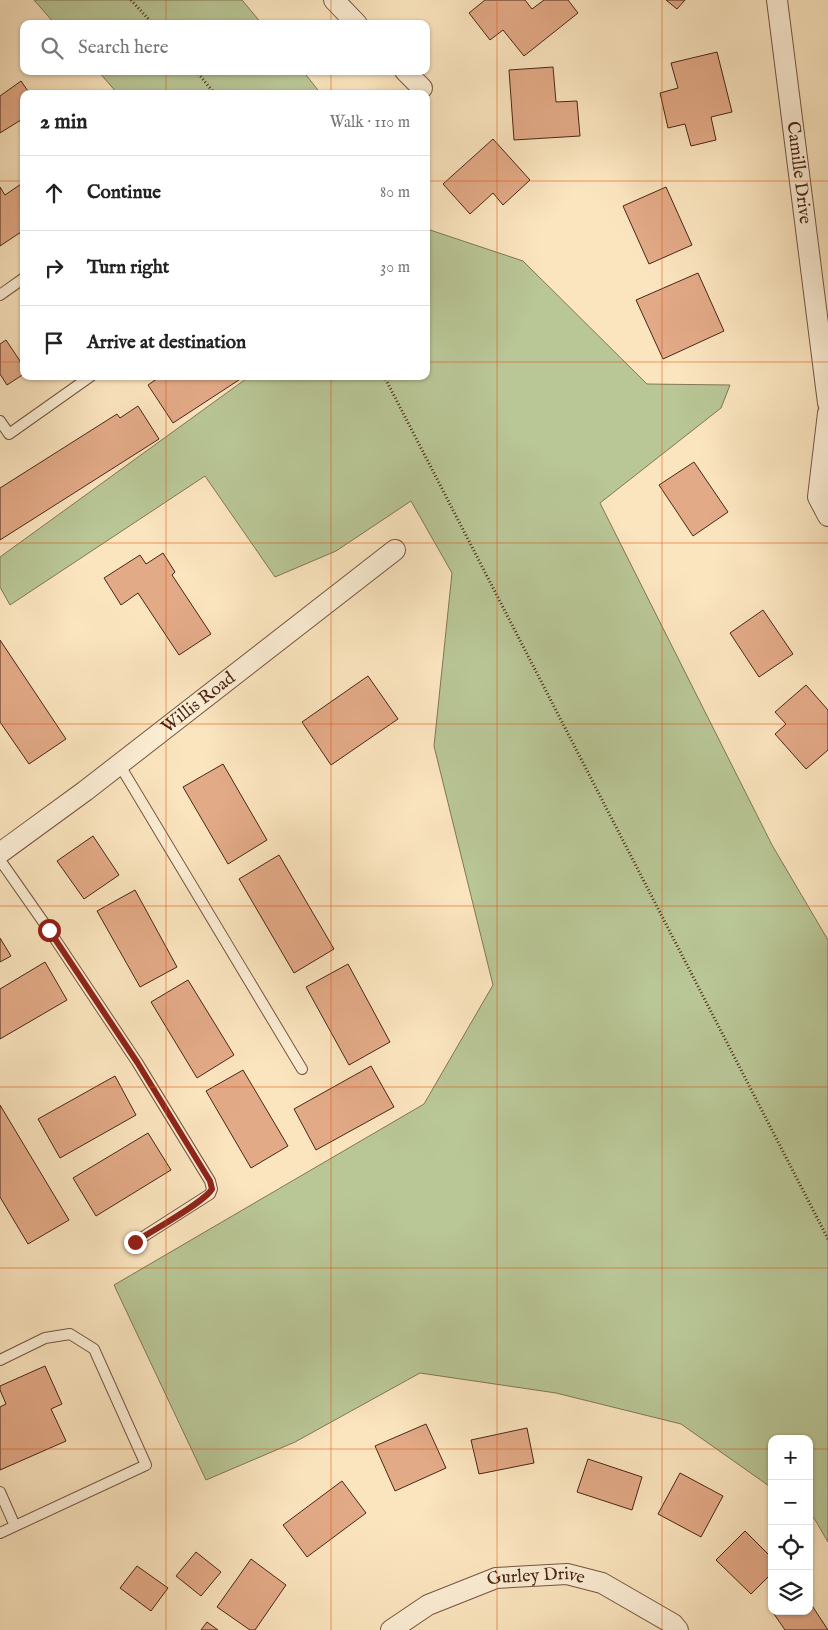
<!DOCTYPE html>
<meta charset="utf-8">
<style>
:root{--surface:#fff;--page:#f2f2f2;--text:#222;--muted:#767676;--line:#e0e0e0}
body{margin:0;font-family:"IM FELL English",serif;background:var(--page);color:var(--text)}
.controls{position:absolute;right:15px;bottom:15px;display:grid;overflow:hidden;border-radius:10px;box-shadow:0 1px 4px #0004}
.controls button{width:45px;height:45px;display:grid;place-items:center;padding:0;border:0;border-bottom:1px solid var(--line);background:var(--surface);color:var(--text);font:25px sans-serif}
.stop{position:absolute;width:15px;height:15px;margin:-11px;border:4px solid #8f2418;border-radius:50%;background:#fff}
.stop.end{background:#8f2418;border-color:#fff;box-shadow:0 1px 5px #0008}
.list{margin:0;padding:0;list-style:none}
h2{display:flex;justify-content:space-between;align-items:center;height:65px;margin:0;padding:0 20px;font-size:21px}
h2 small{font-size:16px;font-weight:400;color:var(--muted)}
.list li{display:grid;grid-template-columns:32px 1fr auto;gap:15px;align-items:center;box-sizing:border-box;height:75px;padding:0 20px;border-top:1px solid var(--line)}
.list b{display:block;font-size:19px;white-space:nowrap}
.list em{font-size:16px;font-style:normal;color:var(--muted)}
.icon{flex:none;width:28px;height:28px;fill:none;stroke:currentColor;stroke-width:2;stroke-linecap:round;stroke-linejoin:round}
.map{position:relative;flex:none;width:828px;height:1630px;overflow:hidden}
.search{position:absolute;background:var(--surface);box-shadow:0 1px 4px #0004;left:20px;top:20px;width:410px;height:55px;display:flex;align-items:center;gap:12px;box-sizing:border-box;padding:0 18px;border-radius:10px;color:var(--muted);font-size:19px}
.panel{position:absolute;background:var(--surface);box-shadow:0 1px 4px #0004;left:20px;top:90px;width:410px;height:290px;border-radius:10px}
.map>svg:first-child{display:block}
.green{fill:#b9c696;stroke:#827656}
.building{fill:#e3aa87;stroke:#4a2617}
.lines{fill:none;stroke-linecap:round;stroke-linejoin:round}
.lane-casing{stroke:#765641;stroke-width:12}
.street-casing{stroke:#765641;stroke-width:22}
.path{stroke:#4a2617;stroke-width:3;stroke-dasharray:1 2.5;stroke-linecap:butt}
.lane{stroke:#fceed5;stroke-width:10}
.street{stroke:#fceed5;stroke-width:20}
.route{stroke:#8f2418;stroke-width:6}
.grid{fill:none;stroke:#e0560d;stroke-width:1;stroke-opacity:0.55}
.labels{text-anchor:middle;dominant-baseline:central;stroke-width:4;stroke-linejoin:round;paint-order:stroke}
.street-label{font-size:18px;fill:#4a2617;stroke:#fceed5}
</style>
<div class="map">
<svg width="828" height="1630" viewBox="0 0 828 1630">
<rect width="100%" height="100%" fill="#fbe5bf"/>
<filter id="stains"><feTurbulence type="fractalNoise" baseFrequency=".004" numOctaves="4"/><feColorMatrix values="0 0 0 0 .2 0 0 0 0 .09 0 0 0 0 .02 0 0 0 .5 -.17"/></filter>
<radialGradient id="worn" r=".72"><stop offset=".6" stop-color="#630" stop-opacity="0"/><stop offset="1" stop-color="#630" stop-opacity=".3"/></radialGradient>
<path class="green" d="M34,0H242L262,24H55Z
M98,71H303L321,94H118Z
M426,225L430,230L523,261L647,384L730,385L721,408L600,503L772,845L828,940V1542L814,1518L809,1515V1439H772V1488L681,1424L556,1393L420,1373L295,1442L206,1480L114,1285L424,1104L493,985L434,746L452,573L411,501L336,551L275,577L205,476L10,605L0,587V557L250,376H426Z"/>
<path class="building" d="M485,0H525L532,9L544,0H568L578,13L524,56L503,30L490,40L469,13Z
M666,0H685L677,9Z
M717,52L732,112L711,117L716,140L691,146L685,124L668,128L660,93L678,88L671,63Z
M553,67L556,102L577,101L580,136L514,140L509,70Z
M21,81L30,94H24V118L0,133V96Z
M493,139L530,180L503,205L493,193L470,214L443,184Z
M24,182V230L0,246V187L5,195Z
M666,187L692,245L649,264L623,206Z
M698,273L724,331L663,359L636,300Z
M6,340L24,367V374L7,385L0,374V344Z
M161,376H245L173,423L148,385Z
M138,406L159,439L0,540V488L117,414L120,418Z
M694,462L728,512L693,536L659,485Z
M163,553L175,572L172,575L211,634L179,655L138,593L121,605L104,578L140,555L146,564Z
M763,610L793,654L759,677L730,633Z
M0,640L66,739L29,764L0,722Z
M368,676L398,719L331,765L302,722Z
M806,685L828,710V750L806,769L775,734L786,724L775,712Z
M223,764L267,840L228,864L183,787Z
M93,836L119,875L84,899L57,861Z
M279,855L334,949L294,973L239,879Z
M135,890L177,967L140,987L97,911Z
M0,938L11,956L0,962Z
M45,962L67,1000L0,1039V989Z
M348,964L390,1042L349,1065L306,987Z
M188,980L234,1055L197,1078L151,1002Z
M371,1066L394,1107L316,1150L294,1109Z
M243,1070L288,1146L251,1168L206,1091Z
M115,1076L136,1115L60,1158L38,1119Z
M0,1105L69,1220L28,1244L0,1197Z
M148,1133L171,1170L96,1216L73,1178Z
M45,1366L62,1404L51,1409L66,1441L0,1470V1407L6,1404L0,1390V1386Z
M426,1424L446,1468L395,1491L375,1446Z
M527,1428L534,1463L479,1474L471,1440Z
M588,1459L642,1477L632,1510L577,1492Z
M680,1473L723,1496L701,1537L658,1514Z
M342,1481L366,1513L307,1557L283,1525Z
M745,1531L772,1558V1573L751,1594L716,1560Z
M196,1552L221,1572L201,1596L176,1576Z
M251,1559L286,1585L255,1630H250L217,1607Z
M137,1566L168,1588L151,1611L120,1588Z
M809,1601L828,1630H785L772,1611H809Z
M207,1622L218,1630H201Z"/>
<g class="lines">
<defs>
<path id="lane" d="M0,295L24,278
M0,421L9,434L91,376
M119,764L302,1069
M0,860L49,930L137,1062L210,1181L212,1189L210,1194L135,1242
M0,1360L45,1338L70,1334L94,1349L146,1465L0,1533
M0,1492L15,1526"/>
<g id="street">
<path d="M334,0L357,24"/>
<path id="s1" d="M777,0L828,403"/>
<path d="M405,71L422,88"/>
<path d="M828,413L818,497L828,516"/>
<path id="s2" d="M0,853L85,791L395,550"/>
<path id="s3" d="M391,1630L428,1605L496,1578L567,1574L602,1583L673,1624L678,1630"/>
</g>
</defs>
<use href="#lane" class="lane-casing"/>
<use href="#street" class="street-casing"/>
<path class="path" d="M131,0L153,24
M196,71L215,94
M384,376L828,1239"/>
<use href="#lane" class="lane"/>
<use href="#street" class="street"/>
</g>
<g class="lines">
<path class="route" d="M49,930L137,1062L210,1181L212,1189C205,1202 150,1232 135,1242"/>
</g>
<path class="grid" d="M166,0V24M331,0V24M497,0V1630M662,0V1630M166,71V94M331,71V94M0,181H24M426,181H828M0,362H24M426,362H828M166,376V1630M331,376V1630M0,543H828M0,724H828M0,906H828M0,1087H828M0,1268H828M0,1449H772M809,1449H828"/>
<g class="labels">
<g class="street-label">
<text stroke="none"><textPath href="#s1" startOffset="174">Camille Drive</textPath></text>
<text stroke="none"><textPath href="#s2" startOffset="249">Willis Road</textPath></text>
<text stroke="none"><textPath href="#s3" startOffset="158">Gurley Drive</textPath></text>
</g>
</g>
<rect width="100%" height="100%" filter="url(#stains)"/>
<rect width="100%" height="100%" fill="url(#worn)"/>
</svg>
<div class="controls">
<button>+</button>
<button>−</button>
<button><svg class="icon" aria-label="locate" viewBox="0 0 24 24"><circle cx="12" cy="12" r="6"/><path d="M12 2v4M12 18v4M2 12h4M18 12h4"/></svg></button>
<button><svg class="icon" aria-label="layers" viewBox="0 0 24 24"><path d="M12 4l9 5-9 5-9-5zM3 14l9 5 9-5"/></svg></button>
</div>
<div class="stop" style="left:49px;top:930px"></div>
<div class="stop end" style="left:135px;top:1242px"></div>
<div class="search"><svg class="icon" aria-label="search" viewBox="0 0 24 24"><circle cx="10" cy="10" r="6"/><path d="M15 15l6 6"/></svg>Search here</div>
<section class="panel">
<h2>2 min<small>Walk · 110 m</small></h2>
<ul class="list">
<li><svg class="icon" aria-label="ahead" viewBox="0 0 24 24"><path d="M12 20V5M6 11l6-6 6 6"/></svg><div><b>Continue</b></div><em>80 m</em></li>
<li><svg class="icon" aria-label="right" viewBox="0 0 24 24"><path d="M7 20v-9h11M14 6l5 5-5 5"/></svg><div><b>Turn right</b></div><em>30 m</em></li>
<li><svg class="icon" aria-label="arrive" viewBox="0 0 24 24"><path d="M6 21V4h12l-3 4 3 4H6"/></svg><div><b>Arrive at destination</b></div></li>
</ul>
</section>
</div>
